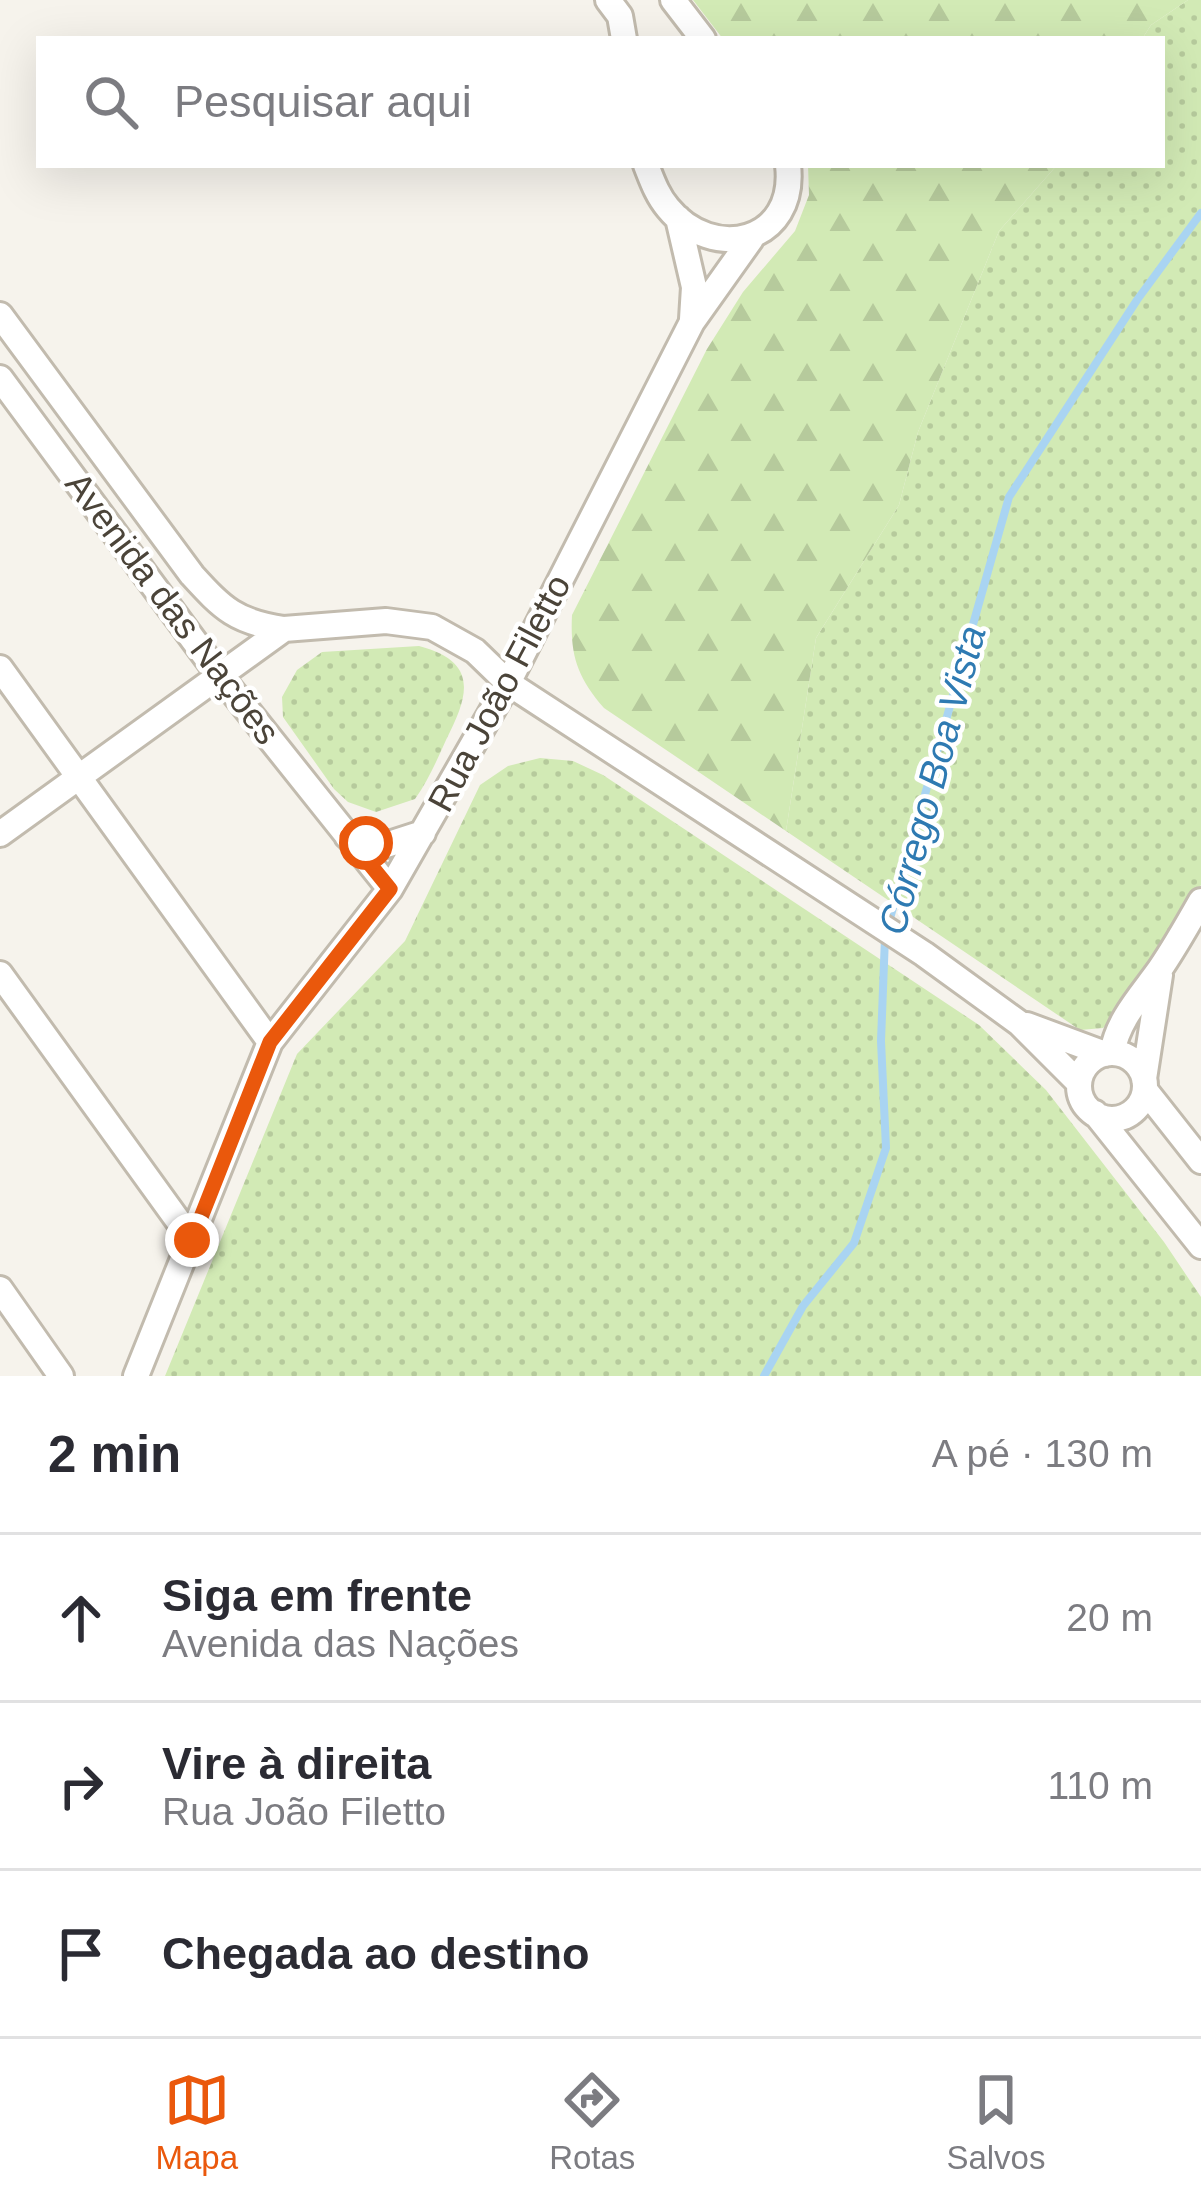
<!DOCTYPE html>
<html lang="pt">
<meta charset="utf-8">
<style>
:root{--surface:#fff;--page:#f2f2f3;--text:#2b2b33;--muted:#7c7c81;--line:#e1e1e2;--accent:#ea580c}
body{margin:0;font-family:Helvetica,sans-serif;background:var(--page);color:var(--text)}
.stop{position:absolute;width:36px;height:36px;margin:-27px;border:9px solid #ea580c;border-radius:50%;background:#fff}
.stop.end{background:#ea580c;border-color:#fff;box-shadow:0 3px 12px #0008}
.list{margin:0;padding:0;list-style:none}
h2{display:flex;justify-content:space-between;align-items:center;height:156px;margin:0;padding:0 48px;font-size:51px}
h2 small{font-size:39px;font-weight:400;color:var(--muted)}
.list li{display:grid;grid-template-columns:78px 1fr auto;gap:36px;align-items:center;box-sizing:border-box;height:168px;padding:0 48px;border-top:3px solid var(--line)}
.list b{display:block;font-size:45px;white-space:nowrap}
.list p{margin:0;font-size:39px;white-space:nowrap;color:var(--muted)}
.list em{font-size:39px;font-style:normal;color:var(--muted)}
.icon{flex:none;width:66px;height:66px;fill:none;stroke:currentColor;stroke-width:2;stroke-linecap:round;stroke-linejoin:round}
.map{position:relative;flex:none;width:1201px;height:1376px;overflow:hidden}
.search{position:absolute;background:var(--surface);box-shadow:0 12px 48px #0002;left:36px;right:36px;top:36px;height:132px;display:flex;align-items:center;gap:30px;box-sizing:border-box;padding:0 42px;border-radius:0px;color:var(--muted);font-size:45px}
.sheet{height:660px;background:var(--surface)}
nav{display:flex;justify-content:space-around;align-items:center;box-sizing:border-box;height:168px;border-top:3px solid var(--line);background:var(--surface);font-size:33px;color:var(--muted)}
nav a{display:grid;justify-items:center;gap:6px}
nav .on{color:var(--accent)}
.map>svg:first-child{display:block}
.grass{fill:url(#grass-dots)}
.forest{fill:url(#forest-firs)}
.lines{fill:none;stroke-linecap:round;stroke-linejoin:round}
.stream{stroke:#a9d4f2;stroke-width:8}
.minor-casing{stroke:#c2bbae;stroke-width:30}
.minor{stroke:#fff;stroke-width:24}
.route{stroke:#ea580c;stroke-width:15}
.labels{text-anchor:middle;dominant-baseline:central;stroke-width:9;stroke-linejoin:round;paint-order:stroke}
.street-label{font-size:36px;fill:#4b4439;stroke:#fff}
.water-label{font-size:39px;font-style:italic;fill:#2e7ab2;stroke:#fff}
</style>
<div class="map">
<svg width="1201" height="1376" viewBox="0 0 1201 1376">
<defs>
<pattern id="grass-dots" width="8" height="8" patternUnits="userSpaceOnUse" patternTransform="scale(3)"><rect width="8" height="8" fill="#d2eab5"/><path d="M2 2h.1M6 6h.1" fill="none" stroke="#b6ca9c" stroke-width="1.8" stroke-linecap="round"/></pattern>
<pattern id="forest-firs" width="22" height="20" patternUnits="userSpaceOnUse" patternTransform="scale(3)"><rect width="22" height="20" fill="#d2eab5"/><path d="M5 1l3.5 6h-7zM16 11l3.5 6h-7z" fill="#b6ca9c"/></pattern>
</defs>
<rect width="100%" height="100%" fill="#f6f3ec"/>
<path class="grass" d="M1188,0H1201V885L1112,1020L1103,1028L1080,1030L786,831L816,638L899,505L918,432L999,231L1057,165H1162V39H1142L1151,25Z
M419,646C479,662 469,695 446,740C437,760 428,781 415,799L376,812L348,802L334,789L283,717L282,697L297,670L322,652Z
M540,758L573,761L603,775L979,1025L1046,1090L1164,1242L1201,1297V1376H165L297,1054L405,941L480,785L508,766Z"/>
<path class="forest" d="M693,0H1188L1151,25L1142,39H723Z
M808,165H1057L999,231L918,432L899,505L816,638L786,831L604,708C577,677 570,655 572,615L707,349L743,292L795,231L809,195Z"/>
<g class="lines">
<path class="stream" d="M889,922L1009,497L1137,300L1201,213
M764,1376L803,1306L854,1243L886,1148L881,1041L885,937"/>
<defs>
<path id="minor" d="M608,0L620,16L624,39
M673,0L703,39
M646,165C652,180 657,195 668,208C713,263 797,243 788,165
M678,218L694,287L692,319
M0,315L192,575C223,609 236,622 284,629
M0,378L220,676L390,889
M0,668L270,1042
M0,834L284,629L386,621L432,627L475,651L508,683L924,954L1019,1023L1079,1083
M347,836L386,845L423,833
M0,974L192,1240
M1027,1025L1105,1054
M1112,1053C1118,1019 1141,996 1160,969C1175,947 1188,924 1201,901
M1079 1086a33 33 0 1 1 66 0a33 33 0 1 1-66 0Z
M1144,1079L1160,975
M1145,1090L1201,1161
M1095,1113L1201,1246
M0,1289L61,1376
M136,1376L270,1042L390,889L508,683L692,322L751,239"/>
</defs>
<use href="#minor" class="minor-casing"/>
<use href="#minor" class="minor"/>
</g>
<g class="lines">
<path class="route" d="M192,1240L270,1042L390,889L347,836L366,843"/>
</g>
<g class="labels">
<g class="street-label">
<text transform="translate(173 608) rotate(53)">Avenida das Nações</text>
<text transform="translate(499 693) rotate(-62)">Rua João Filetto</text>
</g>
<g class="water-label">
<text transform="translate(932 780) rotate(-75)">Córrego Boa Vista</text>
</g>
</g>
</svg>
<div class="stop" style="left:366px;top:843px"></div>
<div class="stop end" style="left:192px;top:1240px"></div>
<div class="search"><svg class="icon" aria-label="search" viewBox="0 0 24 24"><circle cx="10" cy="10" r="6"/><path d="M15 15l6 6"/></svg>Pesquisar aqui</div>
</div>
<section class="sheet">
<h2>2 min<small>A pé · 130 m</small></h2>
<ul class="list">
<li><svg class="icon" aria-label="ahead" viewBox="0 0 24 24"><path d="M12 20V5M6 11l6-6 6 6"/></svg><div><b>Siga em frente</b><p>Avenida das Nações</p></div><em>20 m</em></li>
<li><svg class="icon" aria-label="right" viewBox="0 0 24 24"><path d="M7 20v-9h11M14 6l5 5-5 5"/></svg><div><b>Vire à direita</b><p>Rua João Filetto</p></div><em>110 m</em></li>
<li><svg class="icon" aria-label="arrive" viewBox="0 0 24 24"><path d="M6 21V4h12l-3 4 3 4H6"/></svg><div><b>Chegada ao destino</b></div></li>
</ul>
</section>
<nav>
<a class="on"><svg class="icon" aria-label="map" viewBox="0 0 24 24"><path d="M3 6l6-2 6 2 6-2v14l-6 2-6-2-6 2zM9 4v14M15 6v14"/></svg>Mapa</a>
<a><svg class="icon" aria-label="directions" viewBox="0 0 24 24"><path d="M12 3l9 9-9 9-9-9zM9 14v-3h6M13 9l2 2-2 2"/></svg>Rotas</a>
<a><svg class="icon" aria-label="saved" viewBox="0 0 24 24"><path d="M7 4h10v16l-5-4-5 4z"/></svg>Salvos</a>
</nav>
